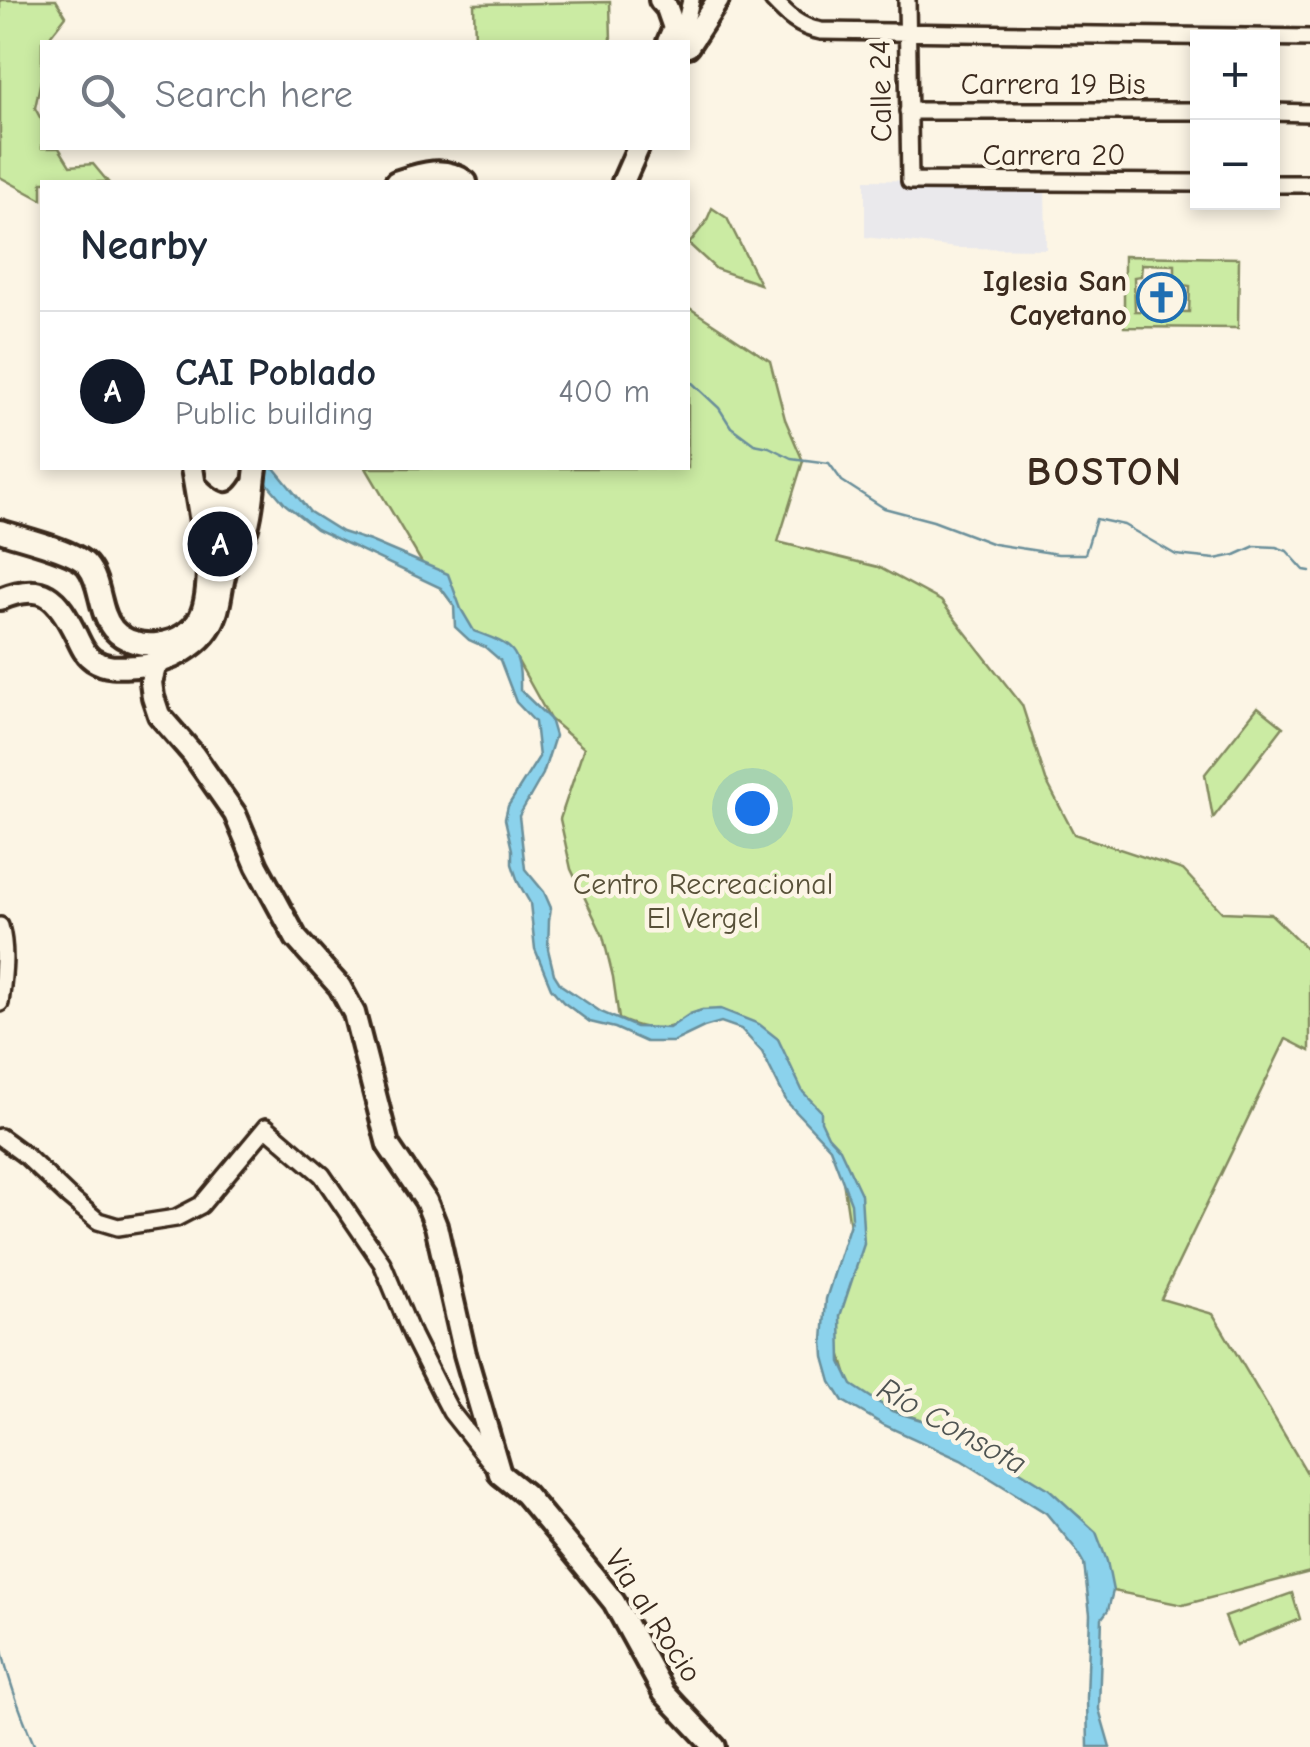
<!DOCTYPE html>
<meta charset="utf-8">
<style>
:root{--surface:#fff;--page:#f6f6f7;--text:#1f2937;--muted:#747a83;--line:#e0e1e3;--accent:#111827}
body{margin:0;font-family:"Comic Neue",sans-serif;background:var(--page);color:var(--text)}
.controls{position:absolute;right:30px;top:30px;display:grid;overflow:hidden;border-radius:0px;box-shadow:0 5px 15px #0003}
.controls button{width:90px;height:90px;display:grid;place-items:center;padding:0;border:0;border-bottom:2px solid var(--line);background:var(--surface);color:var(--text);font:50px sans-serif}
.you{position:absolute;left:752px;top:808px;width:35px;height:35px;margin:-25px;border:8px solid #fff;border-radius:50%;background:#1a73e8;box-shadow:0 0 0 15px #1a73e833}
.badge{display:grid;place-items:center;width:65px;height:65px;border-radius:50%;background:var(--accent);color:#fff;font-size:32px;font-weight:700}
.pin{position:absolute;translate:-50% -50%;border:5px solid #fff;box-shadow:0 2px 10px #0006}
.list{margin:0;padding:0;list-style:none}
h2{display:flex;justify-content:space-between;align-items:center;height:130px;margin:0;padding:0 40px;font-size:42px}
h2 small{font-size:32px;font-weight:400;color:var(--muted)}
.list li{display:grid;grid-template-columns:65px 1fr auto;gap:30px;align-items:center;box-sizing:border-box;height:160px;padding:0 40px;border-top:2px solid var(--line)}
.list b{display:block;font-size:38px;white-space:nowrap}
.list p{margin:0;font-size:32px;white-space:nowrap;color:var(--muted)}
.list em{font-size:32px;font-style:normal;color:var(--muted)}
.icon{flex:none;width:55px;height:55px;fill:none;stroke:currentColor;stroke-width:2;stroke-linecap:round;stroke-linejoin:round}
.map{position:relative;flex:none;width:1310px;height:1747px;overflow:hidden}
.search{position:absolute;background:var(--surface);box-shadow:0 5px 15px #0003;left:40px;top:40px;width:650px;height:110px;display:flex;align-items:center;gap:25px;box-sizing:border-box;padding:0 35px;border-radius:0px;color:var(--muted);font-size:38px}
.panel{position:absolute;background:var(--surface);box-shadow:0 5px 15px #0003;left:40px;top:180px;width:650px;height:290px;border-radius:0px}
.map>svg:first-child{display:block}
.built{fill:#eae9ec}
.green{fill:#cbeba3;stroke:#838a60;stroke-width:2.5;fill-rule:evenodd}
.water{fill:#8bd2ec;stroke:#6b8f9a;stroke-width:2.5}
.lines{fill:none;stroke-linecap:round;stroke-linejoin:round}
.stream{stroke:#6b8f9a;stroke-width:2.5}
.minor-casing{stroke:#3b2a1e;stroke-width:22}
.major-casing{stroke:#3b2a1e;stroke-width:28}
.minor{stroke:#fcf5e5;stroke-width:15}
.major{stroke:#fcf5e5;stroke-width:20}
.labels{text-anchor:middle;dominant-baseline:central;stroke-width:9;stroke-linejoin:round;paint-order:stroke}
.street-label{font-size:30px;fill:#3b2a1e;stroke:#fcf5e5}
.poi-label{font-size:30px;font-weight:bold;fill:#3b2a1e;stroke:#fcf5e5;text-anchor:end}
.park-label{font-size:30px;fill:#585139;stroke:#fcf5e5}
.water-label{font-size:32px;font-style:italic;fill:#4f5452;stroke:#fcf5e5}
.district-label{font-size:40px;font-weight:bold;letter-spacing:2.5px;fill:#3b2a1e;stroke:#fcf5e5}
</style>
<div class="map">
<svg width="1310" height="1747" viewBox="0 0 1310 1747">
<rect width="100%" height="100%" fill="#fcf5e5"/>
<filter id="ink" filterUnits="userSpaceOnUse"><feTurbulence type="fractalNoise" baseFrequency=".01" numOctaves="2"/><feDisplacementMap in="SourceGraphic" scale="20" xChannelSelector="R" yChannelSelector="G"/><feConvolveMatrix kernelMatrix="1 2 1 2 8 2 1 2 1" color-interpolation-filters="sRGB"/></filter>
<g filter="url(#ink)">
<path class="built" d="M865,180L1045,182L1046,249L957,248L865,237Z"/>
<path class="green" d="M0,0H56L66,16L51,35L49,42H42V75L35,108L42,121V148H59L70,166L93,164L108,182H42V200L0,177Z
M610,2L611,42H475L474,4Z
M712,208L727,218L760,284L716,269L689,244L706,222Z
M1124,256L1239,258L1238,328L1124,327ZM1142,264L1175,265V284L1190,286L1189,312L1135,311L1134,277L1141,276Z
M688,307L770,361L785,419L803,461L778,542L878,567L941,601L1022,705L1046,780L1074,834L1183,870L1222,912L1271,914L1310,952V1051L1286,1039L1161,1299L1213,1314L1310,1478V1572L1183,1605L1113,1591L1080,1517L931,1423L854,1398L840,1352L834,1312L853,1247L840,1160L757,1034L703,1010C691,1013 684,1019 674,1025C658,1033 634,1026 619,1019L613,977L603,936L571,869L560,819L584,748L550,719L515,656L474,632L422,563L366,468H688Z
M1258,707L1283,727L1213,818L1205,774Z
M1292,1593L1300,1619L1236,1645L1225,1617Z"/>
<path class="water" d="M254,468H274L310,512L342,532L370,541L448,574L461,609L474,631C511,645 521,647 520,690L550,719L555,736L543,774L519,816L525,869L544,892L551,908L549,920L548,949L554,974L561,985L601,1012L636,1027L669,1028L690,1014L702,1010L721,1009L759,1024L778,1039L803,1092L821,1111V1121L828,1136L840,1149L861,1194L864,1244L840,1316L841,1362L852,1385L892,1411L931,1423L963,1436L1049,1489L1096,1532L1107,1561L1113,1591L1108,1610L1102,1618L1099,1709L1110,1747H1088L1087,1698L1090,1614L1084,1564L1075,1548L1046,1513L961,1460L884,1425L843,1401L831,1382L824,1357L823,1341L826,1299L852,1217L851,1203L830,1148L787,1102L762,1052L741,1029L721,1022L704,1027L673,1042H646L615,1028L590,1022L563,1002L551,988L535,949L530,903L518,882L512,864V850L505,819L508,806L539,757L535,722L516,702L500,660L485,647L469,640L455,627L454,606L441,588L316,529L285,504Z"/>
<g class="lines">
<path class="stream" d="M688,379L719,408L731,427L754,444L769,447L791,458L829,463L842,481L884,508L933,521L994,544L1058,554H1085L1096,519L1124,525L1176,555L1215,559L1235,555L1255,546L1276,547L1287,551L1304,570L1310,571
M0,1641C7,1678 20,1712 35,1747"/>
<defs>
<path id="minor" d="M773,0C788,16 799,27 821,31L1310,38
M907,0L910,181L1198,183
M681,42L691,0
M908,111H1198
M1272,112L1310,113
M1272,184H1310
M0,926C7,951 3,978 0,1003
M0,1137L26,1156L68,1196L98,1221L118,1227L176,1218L201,1205L266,1127L322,1175L382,1263L412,1335L441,1393L451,1412L493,1465"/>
<path id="major" d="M660,0L667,8L674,28L668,42
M688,46L718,0
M396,182C420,174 444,165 466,182
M623,182L638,148
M195,485C216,508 236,514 254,483
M0,531C20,538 74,550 87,565C102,583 98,611 113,629C135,654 185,647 200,617C207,603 208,580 208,564L192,468
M0,599C44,581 57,597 76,635C81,645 84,654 93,660C107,669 121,667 137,666C168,664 206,645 216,614C221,600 221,584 226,569C230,555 242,543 247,528C253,508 253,488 256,468
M168,643L160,649L151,682L153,697L159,715L193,754L235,814L257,866L296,938L340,987L354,1013L388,1145L426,1201L436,1226L465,1354L500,1474L525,1494L585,1566L614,1602L664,1693L715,1747"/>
</defs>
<use href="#minor" class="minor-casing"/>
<use href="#major" class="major-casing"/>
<use href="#minor" class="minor"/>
<use href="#major" class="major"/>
</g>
</g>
<defs>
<symbol id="church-ring" viewBox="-11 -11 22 22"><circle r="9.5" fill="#fcf5e5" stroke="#1f6fb2" stroke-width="1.5"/><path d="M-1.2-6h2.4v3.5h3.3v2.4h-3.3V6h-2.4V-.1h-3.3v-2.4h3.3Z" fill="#1f6fb2"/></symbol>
</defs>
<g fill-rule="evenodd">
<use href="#church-ring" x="1134" y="270" width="55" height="55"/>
</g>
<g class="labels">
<g class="street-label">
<text x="1053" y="84">Carrera 19 Bis</text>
<text transform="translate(881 91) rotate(-91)">Calle 24</text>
<text x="1054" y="155">Carrera 20</text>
<text transform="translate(653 1616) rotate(57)">Via al Rocio</text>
</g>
<g class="poi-label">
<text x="1127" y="281">Iglesia San<tspan x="1127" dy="34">Cayetano</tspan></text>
</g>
<g class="park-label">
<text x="703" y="884">Centro Recreacional<tspan x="703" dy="34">El Vergel</tspan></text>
</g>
<g class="water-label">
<text transform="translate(952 1426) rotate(29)">Río Consota</text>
</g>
<g class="district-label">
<text x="1105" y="472">BOSTON</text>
</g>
</g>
</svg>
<div class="controls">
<button>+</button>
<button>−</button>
</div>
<div class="you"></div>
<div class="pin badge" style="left:220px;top:544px">A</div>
<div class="search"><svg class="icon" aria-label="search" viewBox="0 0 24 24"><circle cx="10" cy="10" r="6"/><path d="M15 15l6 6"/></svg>Search here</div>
<section class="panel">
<h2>Nearby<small></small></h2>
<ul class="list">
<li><span class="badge">A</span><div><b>CAI Poblado</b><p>Public building</p></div><em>400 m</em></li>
</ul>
</section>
</div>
